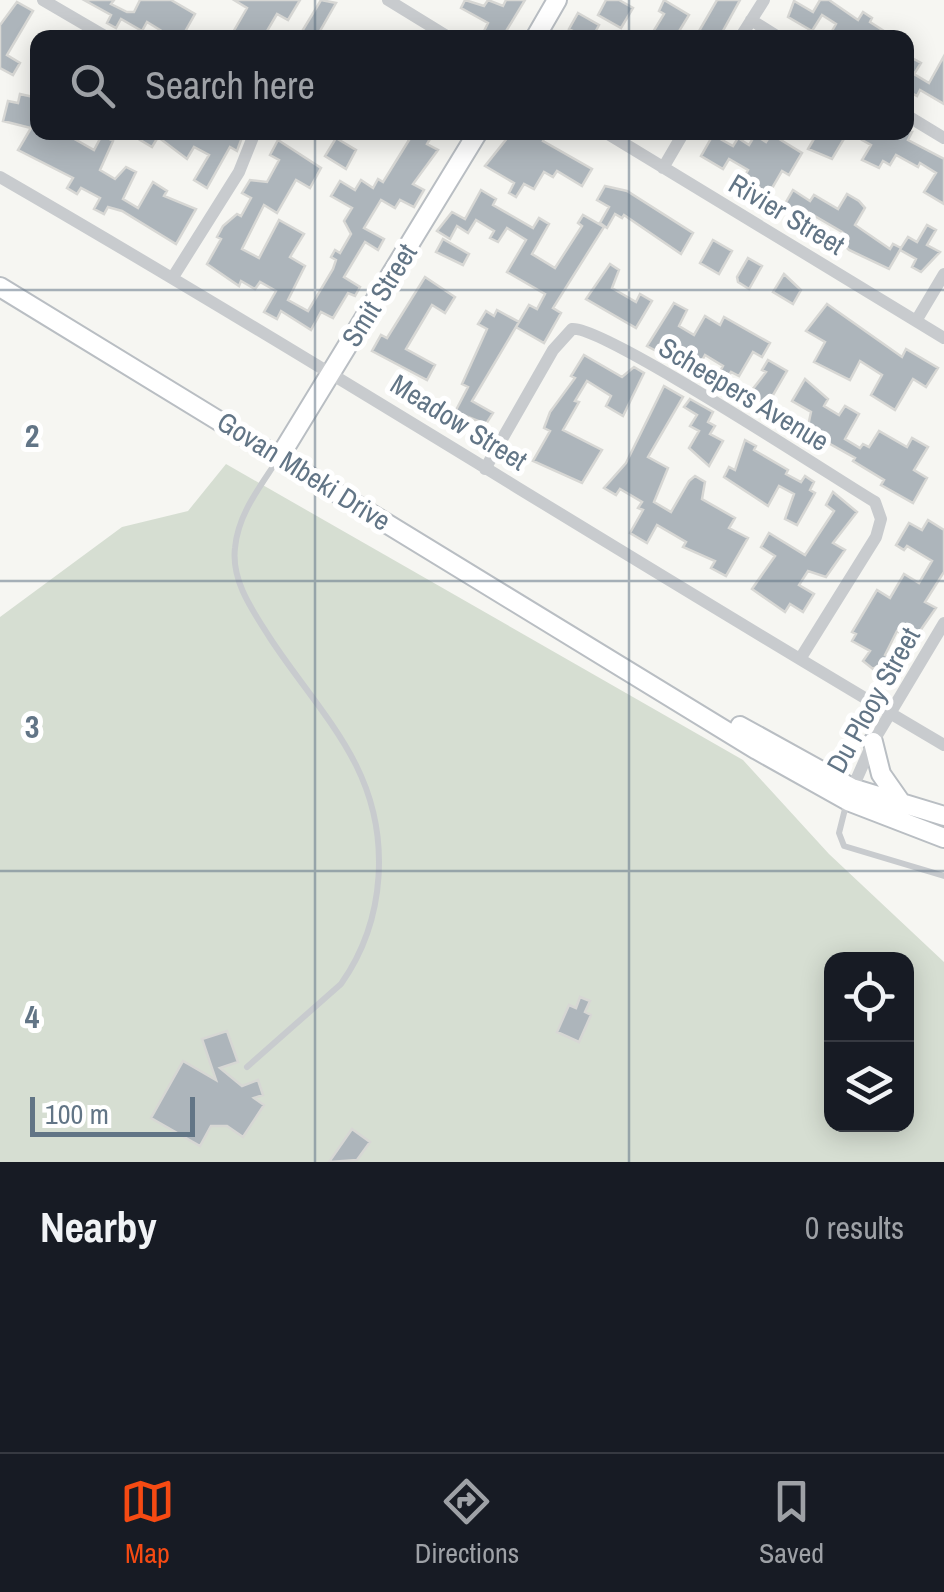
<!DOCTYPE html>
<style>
:root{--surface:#171b24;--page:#242831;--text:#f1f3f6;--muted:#9ea1a6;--line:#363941;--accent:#f54a13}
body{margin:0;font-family:"Archivo Narrow",sans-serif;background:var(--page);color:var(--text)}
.controls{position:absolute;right:30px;bottom:30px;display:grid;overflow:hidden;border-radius:20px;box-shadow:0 5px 25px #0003}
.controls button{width:90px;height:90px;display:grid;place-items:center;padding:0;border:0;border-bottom:2px solid var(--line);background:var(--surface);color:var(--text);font:50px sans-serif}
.scale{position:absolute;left:30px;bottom:25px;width:165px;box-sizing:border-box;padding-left:10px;border:5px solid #627586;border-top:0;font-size:28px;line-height:35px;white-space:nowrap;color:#627586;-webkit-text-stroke:8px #fff;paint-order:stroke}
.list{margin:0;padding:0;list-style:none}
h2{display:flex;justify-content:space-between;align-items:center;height:130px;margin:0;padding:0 40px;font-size:42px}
h2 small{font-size:32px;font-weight:400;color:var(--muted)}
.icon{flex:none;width:55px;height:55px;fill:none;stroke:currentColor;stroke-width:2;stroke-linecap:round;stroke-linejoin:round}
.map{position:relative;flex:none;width:944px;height:1162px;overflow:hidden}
.search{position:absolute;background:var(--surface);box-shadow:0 5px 25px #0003;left:30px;right:30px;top:30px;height:110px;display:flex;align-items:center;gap:25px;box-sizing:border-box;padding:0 35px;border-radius:20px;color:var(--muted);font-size:38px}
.sheet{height:290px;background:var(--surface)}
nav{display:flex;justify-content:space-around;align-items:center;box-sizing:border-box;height:140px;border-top:2px solid var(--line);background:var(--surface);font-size:28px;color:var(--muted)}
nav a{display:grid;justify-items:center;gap:5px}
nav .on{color:var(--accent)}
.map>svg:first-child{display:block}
.green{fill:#d6ded2;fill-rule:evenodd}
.building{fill:#adb5bb;stroke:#d7d7d4;stroke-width:2.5}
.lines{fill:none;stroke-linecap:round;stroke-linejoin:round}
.secondary-casing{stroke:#b9bec3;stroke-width:22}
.lane{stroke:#c8cbce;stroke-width:6}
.street{stroke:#c8cbce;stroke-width:12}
.secondary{stroke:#fff;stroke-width:18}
.grid{fill:none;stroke:#627586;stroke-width:2.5;stroke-opacity:0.55}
.labels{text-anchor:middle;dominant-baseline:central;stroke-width:10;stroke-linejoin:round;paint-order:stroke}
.street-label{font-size:28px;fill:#627586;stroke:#fff}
.grid-label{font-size:32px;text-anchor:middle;font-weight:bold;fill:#627586;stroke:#fff;stroke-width:10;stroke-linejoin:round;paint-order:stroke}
</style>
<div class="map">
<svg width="944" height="1162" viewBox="0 0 944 1162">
<rect width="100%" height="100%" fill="#f6f6f2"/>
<path class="green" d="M226,464L743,760L829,854L944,962V1162H0V617L122,527L188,511ZM832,959H906V1124H832Z"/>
<path class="building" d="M84,0H114L111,4L127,12H134L140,0H171L195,14L186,30L199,38H173L147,22L142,31L121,19L116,28L107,23L111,15Z
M234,0H300L288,20L277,14L263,38L232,34L247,8Z
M321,0L336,3L316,38H298Z
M465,0L484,6L488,0L503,6L506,0H525L502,38L484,31L488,23L461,8Z
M606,0H619L633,8L621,28L598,15Z
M664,0L689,15L675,38L653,32L664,14L659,11Z
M717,0H740L719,38H695Z
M820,0H829L858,20L863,12L872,18L870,22L895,38H828L836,24L822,15L812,31L788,17L794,1L813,12Z
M17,2L33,11L7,55L20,63L13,75L0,68V25Z
M578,13L599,25L592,38H574L577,33L569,29Z
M944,56V104L920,90L917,96L906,90L910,57L921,63L914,74L929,83Z
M20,94L38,98V132L52,136L62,132L94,150L102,135L113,141L100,170L115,179L126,167L136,172L123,199L138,208L153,182L167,191L164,196L196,209L176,244L122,211L108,207L104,214L94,209L100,198L81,188L77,194L67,188L73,178L18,150L31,128L3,121L8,101L18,103Z
M141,132L177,136L179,132H229L236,137L244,132L237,151L230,147L207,188L194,180L209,155L194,147L187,159L158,137L152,147L137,138Z
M397,132H434L427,144L438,150L413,184L424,190L414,207L400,200L395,208L381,200L364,228L384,239L378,250L365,242L344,277L360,287L355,296L348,293L333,318L321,312L311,330L281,311L277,319L264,312L276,291L260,282L255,289L241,281L239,286L207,264L221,239L217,237L223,226L237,214L241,216L251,198L242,193L250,180L267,182L279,160L270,155L278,140L321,168L310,188L296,180L277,213L264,205L242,249L259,258L279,220L304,234L290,257L305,266L288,300L308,311L333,269L336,260L331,257L335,250L340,253L351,234L344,221L352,208L331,196L340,181L355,190L361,180L373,188L378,179L383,182L409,140Z
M512,132H548L543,141L592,169L582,186L557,171L553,177L544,172L534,189L524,184L516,197L509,193L514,183L485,166Z
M818,132H848L832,159L808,149Z
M866,132H912L908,140L944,159V204L924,192L936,173L920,163L918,167L896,155L890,165L883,161L879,168L862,160L871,145L862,140Z
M771,134L802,153L789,175L782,171L764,202L754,196L757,191L742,181L748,170L729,159L723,169L701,156L713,135L733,146L738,138L749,145L755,135L766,142Z
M336,138L356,150L346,169L325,156Z
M605,186L627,191L693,233L681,254L624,215L622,218L615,214L607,228L600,223L609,207L597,200Z
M481,190L496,199L493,205L533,228L539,218L549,224L532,254L555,268L582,226L578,223L583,215L604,227L553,308L561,313L544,343L516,327L529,305L537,309L545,294L507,272L526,240L507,228L498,242L490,238L494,231L476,220L468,233L457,226L450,239L437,231L452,212L465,219Z
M793,190L810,201L814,195L838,209L847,194L859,201L865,208L855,225L890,249L893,244L901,248L908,237L917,242L927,225L936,230L927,245L940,252L921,272L912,267L916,259L900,250L889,269L849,250L838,239L842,232L806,211L803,215L782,209Z
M443,239L469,254L463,265L436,252Z
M713,240L732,251L719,274L700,263Z
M748,258L762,266L749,289L738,282L737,277Z
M610,264L619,270L612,288L636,302L640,294L652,301L636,328L586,299Z
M784,274L801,290L793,304L773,292Z
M425,277L455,297L445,313L432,305L406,349L435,365L427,380L372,351L381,335L387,338Z
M674,303L687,310L679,326L694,335L705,316L720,325L724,317L770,343L762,357L753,352L739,376L731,372L722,387L714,382L723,366L705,355L699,366L668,348L664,355L647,346Z
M827,304L902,357L906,349L938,368L926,387L913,379L895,410L871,395L882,375L860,361L850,380L814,362L825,342L806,331Z
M497,310L519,322L472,401L493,413L486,424L455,412L468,387L462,384L487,329L478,324L486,311L494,316Z
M584,355L622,377L634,367L644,373L623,416L606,406L611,396L587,381L575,401L579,402L563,430L602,450L582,483L533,461L550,431L544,428L550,412L575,378L571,376Z
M768,360L787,371L769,402H762L749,394L766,372L762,370Z
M805,379L828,399L824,406L839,415L845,406L859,414L845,439L860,448L863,444L869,447L879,431L907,447L912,438L928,447L914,470L927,478L913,503L881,485L884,480L853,461L855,458L807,431L811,412L792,401Z
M664,386L683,397L648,457L668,468L654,502L671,512L689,481L695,476L705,482L702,499L735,518L729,528L748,538L726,576L711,568L715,561L683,547L686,542L657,525L647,543L630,533L643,510L638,508L642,502L620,489L616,495L604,488L626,463Z
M690,399L713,412L708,422L715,426L710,434L723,441L709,466L689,448L699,431L690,426L697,415L684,407Z
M745,440L756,446L754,450L788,470L786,474L801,482L805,476L814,482L810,490L815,493L797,525L785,519L794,494L779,486L768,506L724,477L729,467L735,470Z
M833,492L857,512L833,543L845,550L826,577L808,571L799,585L814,594L803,612L790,604L785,612L752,589L775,556L761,547L769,533L805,555L834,511L826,505Z
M928,520L944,530V572L925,602L936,608L913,641L897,631L885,655L890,658L873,669L863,661L870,651L852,641L856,634L852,632L877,590L890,598L904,574L919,583L932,561L907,546L904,550L896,545L909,523L922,530Z
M580,997L590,1001L585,1012L591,1015L579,1042L557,1032L569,1005L576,1008Z
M227,1031L238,1062L220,1068L242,1086L258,1080L263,1095L254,1098L264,1105L243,1137L227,1126H211L200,1146L151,1118L183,1061L216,1080L202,1039Z
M352,1129L370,1142L357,1160L329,1162Z"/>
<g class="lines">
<defs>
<path id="secondary" d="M535,38L557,0
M0,287L757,750L848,801L944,838
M280,456L478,132
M740,726L852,788L944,816
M873,742L881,774L902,804"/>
</defs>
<use href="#secondary" class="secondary-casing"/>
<path class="lane" d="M846,805L839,833L844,846L944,876
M247,1067L341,984C386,920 391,835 356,765C334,721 298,681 270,638C253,611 231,581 235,548C238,514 260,487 278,459"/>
<path class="street" d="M43,0L108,38
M388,0L450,38
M751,20L780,38
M740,38L764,0
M906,115L944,138
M605,132L944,338
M663,168L684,132
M0,177C318,361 628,559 944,745
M173,277L239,172L255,132
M916,321L944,274
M485,469L553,350L572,329C601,324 833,477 875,502L881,519L876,537L800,659
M849,796L873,742L944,623"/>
<use href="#secondary" class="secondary"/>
</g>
<path class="grid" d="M315,0V38M629,0V38M315,132V1162M629,132V1162M0,290H944M0,581H944M0,871H944"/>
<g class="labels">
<g class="street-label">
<text transform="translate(787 214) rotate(31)">Rivier Street</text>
<text transform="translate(379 295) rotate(-58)">Smit Street</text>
<text transform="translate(744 394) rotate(31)">Scheepers Avenue</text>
<text transform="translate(459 422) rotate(32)">Meadow Street</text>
<text transform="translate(304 471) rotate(32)">Govan Mbeki Drive</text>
<text transform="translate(873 700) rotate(-61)">Du Plooy Street</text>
</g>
</g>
<g class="grid-label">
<text x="32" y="447">2</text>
<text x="32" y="738">3</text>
<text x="32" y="1028">4</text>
</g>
</svg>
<div class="controls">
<button><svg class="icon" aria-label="locate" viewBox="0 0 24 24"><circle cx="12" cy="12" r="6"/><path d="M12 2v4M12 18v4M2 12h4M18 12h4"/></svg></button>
<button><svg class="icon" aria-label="layers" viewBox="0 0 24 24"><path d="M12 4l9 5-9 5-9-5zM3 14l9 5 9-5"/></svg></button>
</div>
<div class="scale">100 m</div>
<div class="search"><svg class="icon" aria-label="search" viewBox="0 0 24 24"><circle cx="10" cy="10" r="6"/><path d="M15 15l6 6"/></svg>Search here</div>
</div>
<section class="sheet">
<h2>Nearby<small>0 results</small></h2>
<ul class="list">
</ul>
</section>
<nav>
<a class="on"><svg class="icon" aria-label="map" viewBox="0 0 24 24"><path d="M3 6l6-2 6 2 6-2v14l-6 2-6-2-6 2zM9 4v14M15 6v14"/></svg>Map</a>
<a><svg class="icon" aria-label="directions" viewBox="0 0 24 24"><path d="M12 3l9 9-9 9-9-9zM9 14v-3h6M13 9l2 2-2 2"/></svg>Directions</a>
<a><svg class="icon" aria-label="saved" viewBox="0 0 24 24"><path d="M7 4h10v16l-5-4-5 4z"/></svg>Saved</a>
</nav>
